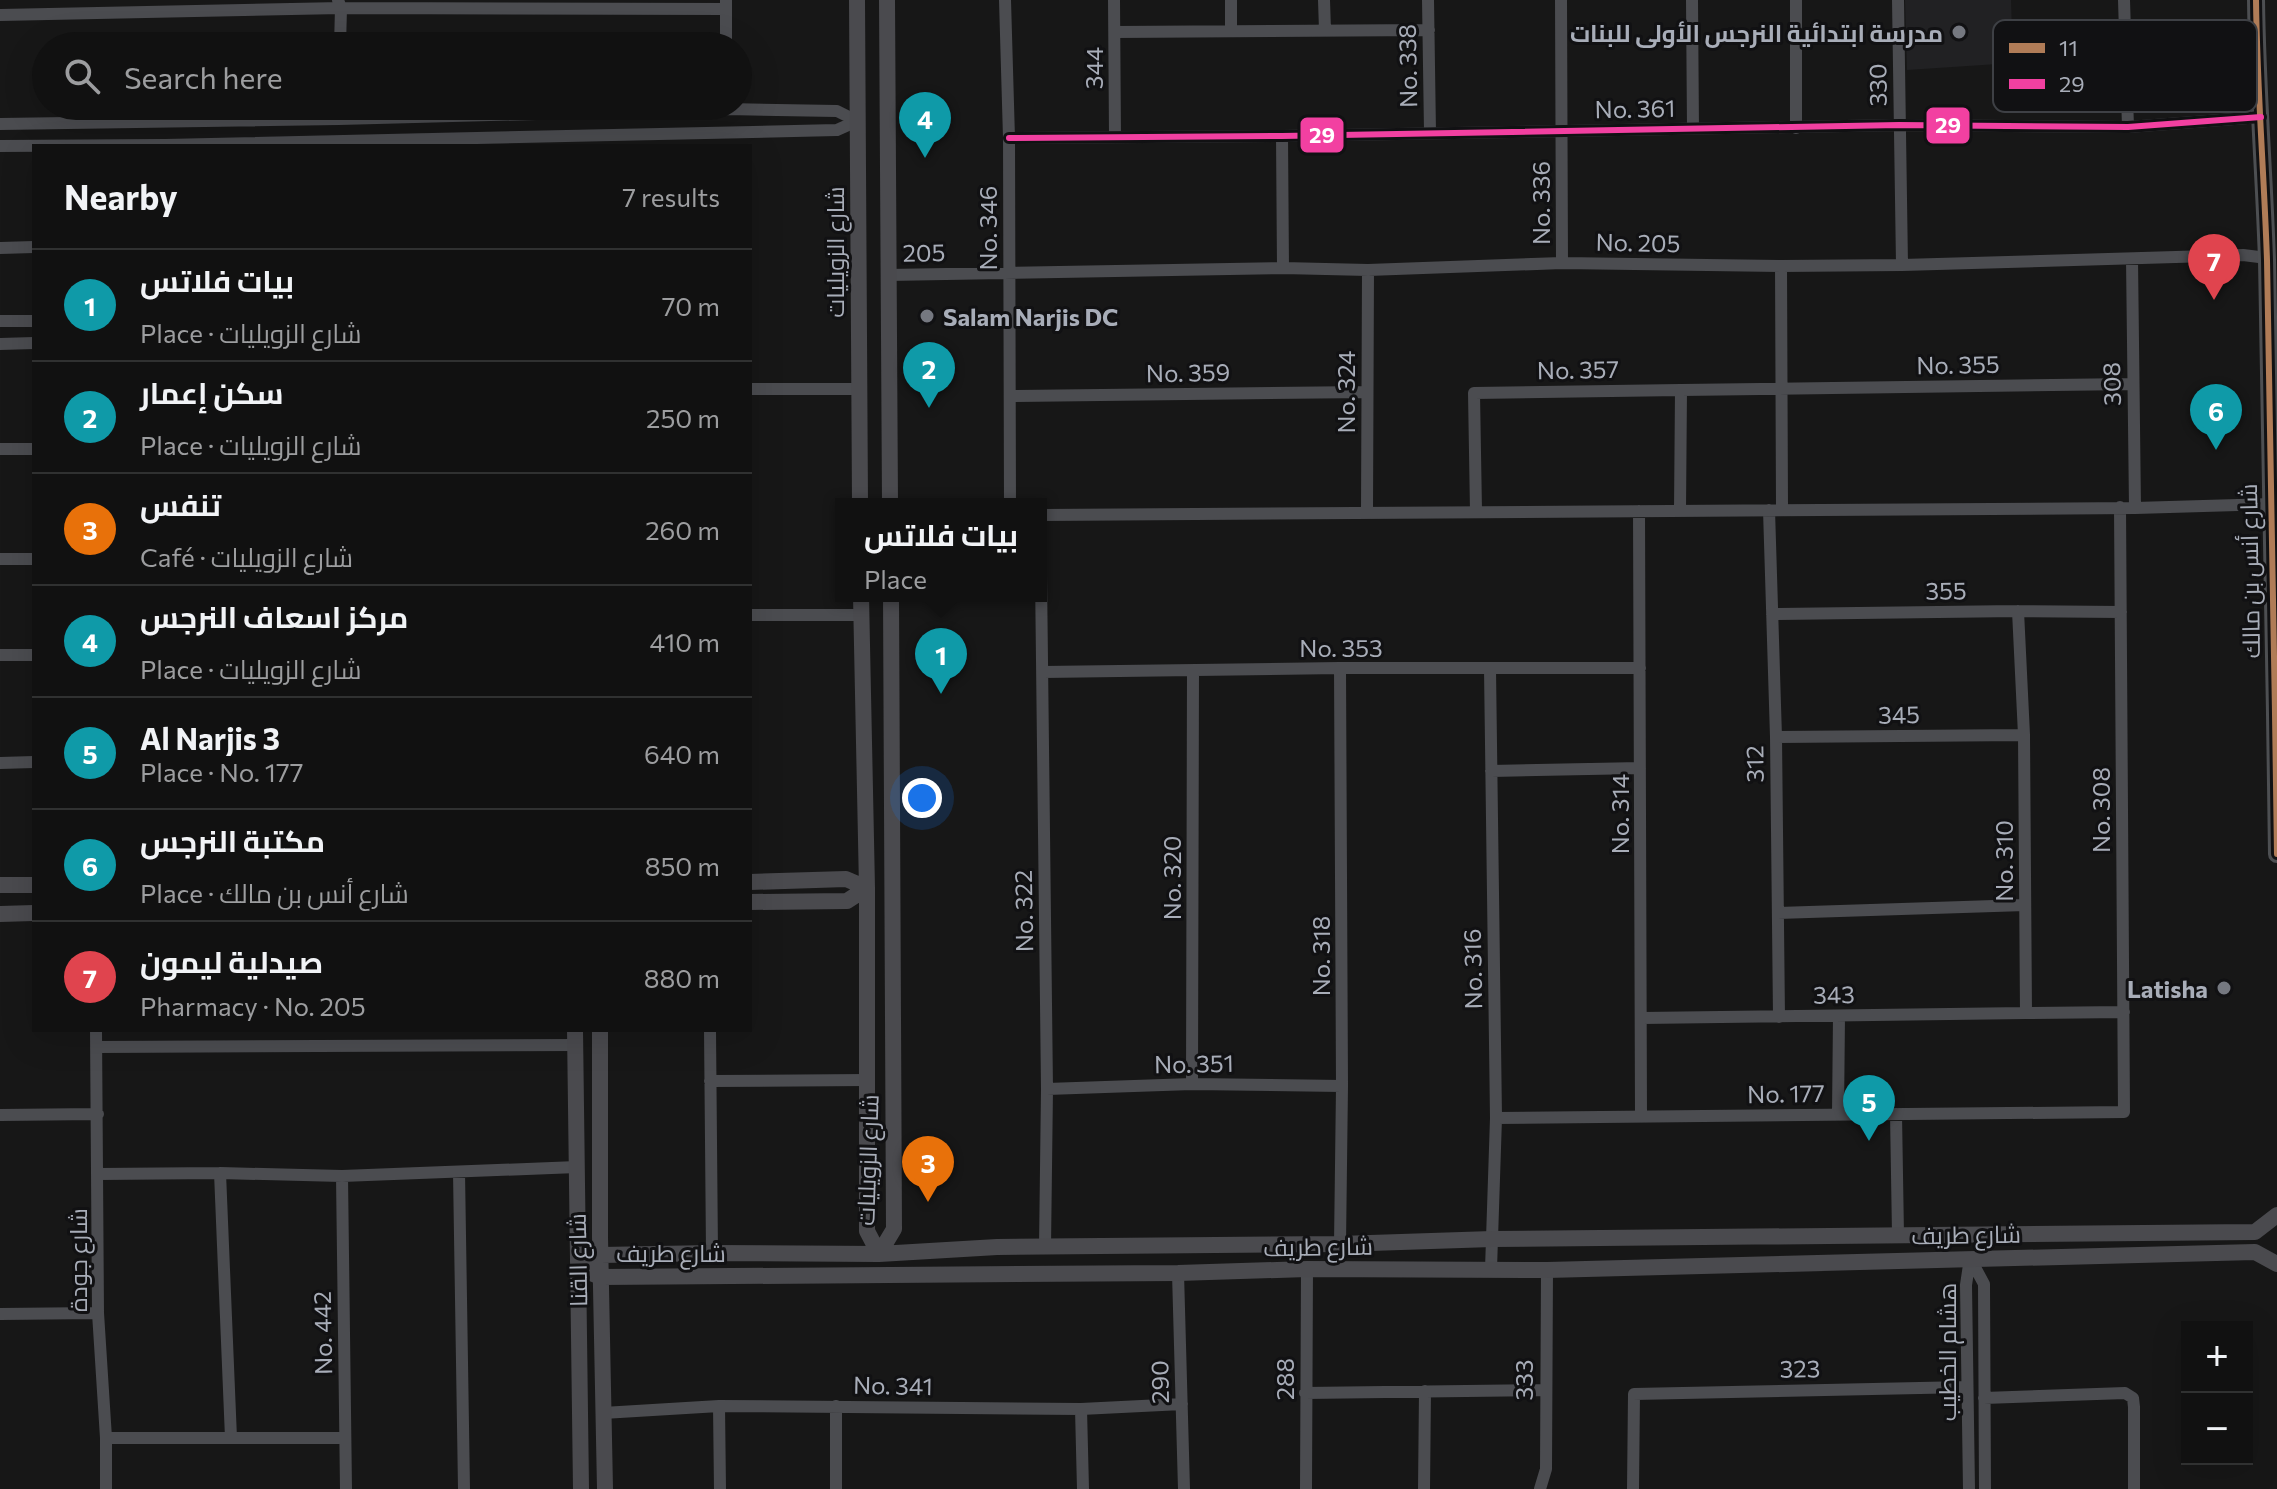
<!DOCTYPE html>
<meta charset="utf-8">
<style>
:root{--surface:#111;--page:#1a1a1a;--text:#f1f3f6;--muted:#9c9d9f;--line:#303131;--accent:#2563eb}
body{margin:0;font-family:Commissioner,Cairo,sans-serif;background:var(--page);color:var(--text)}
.controls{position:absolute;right:24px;bottom:24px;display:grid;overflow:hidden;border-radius:0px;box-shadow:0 8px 32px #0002}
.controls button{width:72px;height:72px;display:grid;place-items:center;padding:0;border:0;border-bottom:2px solid var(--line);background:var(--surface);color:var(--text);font:40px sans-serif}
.you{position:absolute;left:922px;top:798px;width:28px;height:28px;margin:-20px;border:6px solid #fff;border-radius:50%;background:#1a73e8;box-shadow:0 0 0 12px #1a73e833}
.badge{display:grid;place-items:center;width:52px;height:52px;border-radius:50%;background:var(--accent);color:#fff;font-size:26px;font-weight:700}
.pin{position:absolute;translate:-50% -66px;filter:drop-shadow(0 2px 4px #0008)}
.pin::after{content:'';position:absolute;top:42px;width:28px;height:24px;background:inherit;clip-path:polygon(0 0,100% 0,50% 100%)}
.popup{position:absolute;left:835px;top:498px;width:212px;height:104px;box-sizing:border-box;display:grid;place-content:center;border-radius:0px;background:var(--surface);filter:drop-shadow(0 2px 6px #0005);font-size:26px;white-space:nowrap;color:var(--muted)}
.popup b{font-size:30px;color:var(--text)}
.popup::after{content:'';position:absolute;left:50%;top:100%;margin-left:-16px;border:16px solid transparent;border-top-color:var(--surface)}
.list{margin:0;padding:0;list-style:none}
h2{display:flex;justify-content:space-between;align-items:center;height:104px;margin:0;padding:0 32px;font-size:34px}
h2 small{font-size:26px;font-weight:400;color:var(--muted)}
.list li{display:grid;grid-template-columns:52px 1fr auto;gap:24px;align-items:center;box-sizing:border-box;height:112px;padding:0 32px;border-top:2px solid var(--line)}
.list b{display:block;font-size:30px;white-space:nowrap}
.list p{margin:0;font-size:26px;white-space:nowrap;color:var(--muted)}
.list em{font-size:26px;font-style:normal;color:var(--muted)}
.icon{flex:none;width:44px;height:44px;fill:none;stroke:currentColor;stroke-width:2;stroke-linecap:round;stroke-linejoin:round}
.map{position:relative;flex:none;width:2277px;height:1489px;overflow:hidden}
.search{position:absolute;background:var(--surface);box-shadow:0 8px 32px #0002;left:32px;top:32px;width:720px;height:88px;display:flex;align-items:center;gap:20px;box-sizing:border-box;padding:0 28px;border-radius:44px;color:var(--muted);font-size:30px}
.panel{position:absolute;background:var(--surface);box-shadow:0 8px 32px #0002;left:32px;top:144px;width:720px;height:888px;border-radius:0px}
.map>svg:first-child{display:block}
.built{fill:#212123}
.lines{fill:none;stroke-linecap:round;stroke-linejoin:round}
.street{stroke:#4b4c50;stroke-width:12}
.secondary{stroke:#4a4a4e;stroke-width:16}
.primary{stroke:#4d4f52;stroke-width:18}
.bus-1-casing{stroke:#111113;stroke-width:12}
.bus-2-casing{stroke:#111113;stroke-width:12}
.bus-1{stroke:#b07c57;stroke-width:6}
.bus-2{stroke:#f240a1;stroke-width:6}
.poi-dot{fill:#757880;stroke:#111113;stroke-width:3}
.labels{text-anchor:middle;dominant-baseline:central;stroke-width:6;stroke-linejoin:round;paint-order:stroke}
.poi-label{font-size:24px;font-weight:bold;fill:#a8adb8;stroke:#111113;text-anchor:end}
.street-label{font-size:24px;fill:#a8adb8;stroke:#111113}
.key{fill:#111113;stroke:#3e4045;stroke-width:2}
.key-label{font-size:22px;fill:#a8adb8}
.line-badge{stroke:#111113;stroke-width:3}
.badge-label{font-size:22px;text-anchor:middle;font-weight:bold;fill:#fff}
</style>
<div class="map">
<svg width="2277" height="1489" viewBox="0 0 2277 1489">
<rect width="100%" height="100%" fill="#171717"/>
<path class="built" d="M1905,0H2011L2013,63L1907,70Z"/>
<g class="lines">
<path class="street" d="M338,0L341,8L340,46
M1005,0L1009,138L1010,504
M1114,0L1115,136
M1231,0V31
M1324,0L1325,30
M1428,0L1430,132
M1561,0L1562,263
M1692,0L1693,129
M1796,0V128
M1898,0L1902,265
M2124,0L2128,127
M0,15L341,8L726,9
M1115,32L1429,30
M726,46V0
M0,124L339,119L727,109L837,111L857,121
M1282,136L1283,268
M1009,138L1282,136L1899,125L2128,127L2261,117
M0,146L165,145L837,130L857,121
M0,248L34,247
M2132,259L2135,508
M1781,266L1782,508
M888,275L1283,268L1368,270L1562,263L1781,266L1902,265L2243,255L2267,258
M0,321H34
M0,344L34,343
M750,389H859
M1681,390L2133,384
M1010,396L1367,392
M0,449H34
M1769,510L1776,737L1779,1017
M1476,511L1474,393L1681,390L1680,510
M1639,511L1641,1116
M1367,513L1368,270
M1041,515L2135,508L2272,504
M0,559H34
M1041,575L1047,1089L1045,1247
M2018,611L2024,735L2026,1013L2124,1012
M1772,614L2018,611L2121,612
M750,615H862
M0,655H34
M1340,668L1342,1086L1340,1244
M1490,669L1496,1118L1491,1269
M1043,672L1340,668H1640
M1776,737L2024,735
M0,763L34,762
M1491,771L1640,768
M1778,913L2025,905
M1642,1018L2026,1013
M96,1030L98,1313L106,1438V1489
M710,1030L712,1253
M96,1047L575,1045
M710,1081L867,1080
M1192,1084L1193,671
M1047,1089L1192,1084L1342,1086
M1838,1114L1839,1016
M1896,1114L1898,1235
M0,1115L98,1114
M1496,1118L2124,1112L2120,507
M459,1172L464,1489
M220,1173L231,1438
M99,1174L220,1173L342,1176L577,1167
M342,1176L346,1489
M1178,1273L1184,1489
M0,1314L98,1313
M1305,1393L1545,1390
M1984,1398L2125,1393L2133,1398L2134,1407V1489
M719,1406L720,1489
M1081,1409L1083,1489
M603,1413L719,1406L1081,1409L1182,1404
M106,1438H345
M836,1489V1406
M1306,1489L1307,1269
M1424,1489L1425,1391
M1540,1489L1546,1469L1547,1270
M1633,1489L1634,1394L1967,1387
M1969,1489L1966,1285L1970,1258L1984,1284L1985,1489"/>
<path class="secondary" d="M857,0L860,504
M887,0L890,504
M861,596L867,888V1231L879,1254
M750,882L846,879L867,888
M0,885H34
M750,902L847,901L867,888
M0,914L34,913
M575,1030L581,1489
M600,1030V1237L605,1489
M879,1254L894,1229L891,596
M578,1268L601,1255L712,1253L879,1254L997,1247L1340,1244L1492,1239L2255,1232L2277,1215
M578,1268L601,1277L1178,1273L1307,1269L1547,1270L2255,1252L2277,1264"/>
<path class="primary" d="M2256,0C2257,87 2264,173 2267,260C2272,458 2274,656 2277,854"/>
<defs>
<path id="bus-1" d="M2256,0C2257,87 2264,173 2267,260C2272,458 2274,656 2277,854"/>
<path id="bus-2" d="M1009,138L1282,136L1899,125L2128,127L2261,117"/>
</defs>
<use href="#bus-1" class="bus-1-casing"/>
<use href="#bus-2" class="bus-2-casing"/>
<use href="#bus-1" class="bus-1"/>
<use href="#bus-2" class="bus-2"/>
</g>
<g class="poi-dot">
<circle cx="1959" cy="32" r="8"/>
<circle cx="927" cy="316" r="8"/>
<circle cx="2224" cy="988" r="8"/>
</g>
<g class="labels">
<g class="poi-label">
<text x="1943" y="32">مدرسة ابتدائية النرجس الأولى للبنات</text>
<text x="943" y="316" text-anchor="start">Salam Narjis DC</text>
<text x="2208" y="988">Latisha</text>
</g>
<g class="street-label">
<text transform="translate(1407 66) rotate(-91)">No. 338</text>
<text transform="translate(1093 68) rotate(-90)">344</text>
<text transform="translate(1877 85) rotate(-91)">330</text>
<text transform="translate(1635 108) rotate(-1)">No. 361</text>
<text transform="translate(1540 203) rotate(-90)">No. 336</text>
<text transform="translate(987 228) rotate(-90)">No. 346</text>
<text transform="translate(1638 242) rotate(1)">No. 205</text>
<text transform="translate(834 252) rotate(-90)">شارع الزويليات</text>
<text transform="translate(924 252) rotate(-1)">205</text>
<text transform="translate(1958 364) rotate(-1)">No. 355</text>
<text transform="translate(1578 369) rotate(-1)">No. 357</text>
<text transform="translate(1188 372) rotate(-1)">No. 359</text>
<text transform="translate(2111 384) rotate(-91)">308</text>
<text transform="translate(1345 392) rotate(-90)">No. 324</text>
<text transform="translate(2249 571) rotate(-91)">شارع أنس بن مالك</text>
<text transform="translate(1946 590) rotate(-1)">355</text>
<text x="1341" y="647">No. 353</text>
<text transform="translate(1899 714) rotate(-1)">345</text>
<text transform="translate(1754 764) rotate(-91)">312</text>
<text transform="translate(2100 810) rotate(-90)">No. 308</text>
<text transform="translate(1619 814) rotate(-90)">No. 314</text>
<text transform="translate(2003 861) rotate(-90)">No. 310</text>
<text transform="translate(1171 878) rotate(-90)">No. 320</text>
<text transform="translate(1023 911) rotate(-91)">No. 322</text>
<text transform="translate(1320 956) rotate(-90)">No. 318</text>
<text transform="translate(1472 969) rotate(-91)">No. 316</text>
<text transform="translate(1834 994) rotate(-1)">343</text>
<text transform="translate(1194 1063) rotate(-1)">No. 351</text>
<text transform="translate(1786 1093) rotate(-1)">No. 177</text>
<text transform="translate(867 1160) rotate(-88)">شارع الزويليات</text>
<text transform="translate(1966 1234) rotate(-1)">شارع طريف</text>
<text transform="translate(1318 1246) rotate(-1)">شارع طريف</text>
<text x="671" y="1252">شارع طريف</text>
<text transform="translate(77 1260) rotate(-90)">شارع جودة</text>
<text transform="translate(577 1260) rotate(-91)">شارع القنا</text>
<text transform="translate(322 1333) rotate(-91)">No. 442</text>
<text transform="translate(1946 1352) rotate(-90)">هشام الخطيب</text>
<text transform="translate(1800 1368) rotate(-1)">323</text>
<text transform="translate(1284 1379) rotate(-90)">288</text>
<text transform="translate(1523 1380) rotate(-90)">333</text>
<text transform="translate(1159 1382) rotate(-91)">290</text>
<text transform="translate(893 1385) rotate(1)">No. 341</text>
</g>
</g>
<rect x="1993" y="20" width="264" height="92" rx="12" class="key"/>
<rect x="2009" y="43" width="36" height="10" fill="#b07c57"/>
<rect x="2009" y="79" width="36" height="10" fill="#f240a1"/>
<g class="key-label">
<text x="2059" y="56">11</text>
<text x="2059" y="92">29</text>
</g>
<g class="line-badge">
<rect x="1925" y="106" width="46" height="39" rx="8" fill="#f240a1"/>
<rect x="1299" y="116" width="46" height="38" rx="8" fill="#f240a1"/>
</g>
<g class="badge-label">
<text x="1948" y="133">29</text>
<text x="1322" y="143">29</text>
</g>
</svg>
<div class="controls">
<button>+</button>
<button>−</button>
</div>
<div class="you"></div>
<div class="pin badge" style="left:941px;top:694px;background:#0f9aa8">1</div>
<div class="popup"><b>بيات فلاتس</b>Place</div>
<div class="pin badge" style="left:929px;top:408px;background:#0f9aa8">2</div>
<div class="pin badge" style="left:928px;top:1202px;background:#e8710a">3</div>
<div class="pin badge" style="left:925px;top:158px;background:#0f9aa8">4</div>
<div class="pin badge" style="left:1869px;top:1141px;background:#0f9aa8">5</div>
<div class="pin badge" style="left:2216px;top:450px;background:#0f9aa8">6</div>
<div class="pin badge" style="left:2214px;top:300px;background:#e0444e">7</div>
<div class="search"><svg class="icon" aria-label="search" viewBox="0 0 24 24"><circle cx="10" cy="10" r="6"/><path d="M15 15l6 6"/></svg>Search here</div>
<section class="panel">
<h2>Nearby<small>7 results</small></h2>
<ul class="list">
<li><span class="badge" style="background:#0f9aa8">1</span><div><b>بيات فلاتس</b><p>Place · شارع الزويليات</p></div><em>70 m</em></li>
<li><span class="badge" style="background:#0f9aa8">2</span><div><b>سكن إعمار</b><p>Place · شارع الزويليات</p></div><em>250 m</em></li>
<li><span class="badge" style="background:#e8710a">3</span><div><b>تنفس</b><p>Café · شارع الزويليات</p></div><em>260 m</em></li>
<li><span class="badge" style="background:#0f9aa8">4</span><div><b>مركز اسعاف النرجس</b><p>Place · شارع الزويليات</p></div><em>410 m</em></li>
<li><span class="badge" style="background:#0f9aa8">5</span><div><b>Al Narjis 3</b><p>Place · No. 177</p></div><em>640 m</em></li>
<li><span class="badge" style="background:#0f9aa8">6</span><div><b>مكتبة النرجس</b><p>Place · شارع أنس بن مالك</p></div><em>850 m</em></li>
<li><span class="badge" style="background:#e0444e">7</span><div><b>صيدلية ليمون</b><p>Pharmacy · No. 205</p></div><em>880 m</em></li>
</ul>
</section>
</div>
